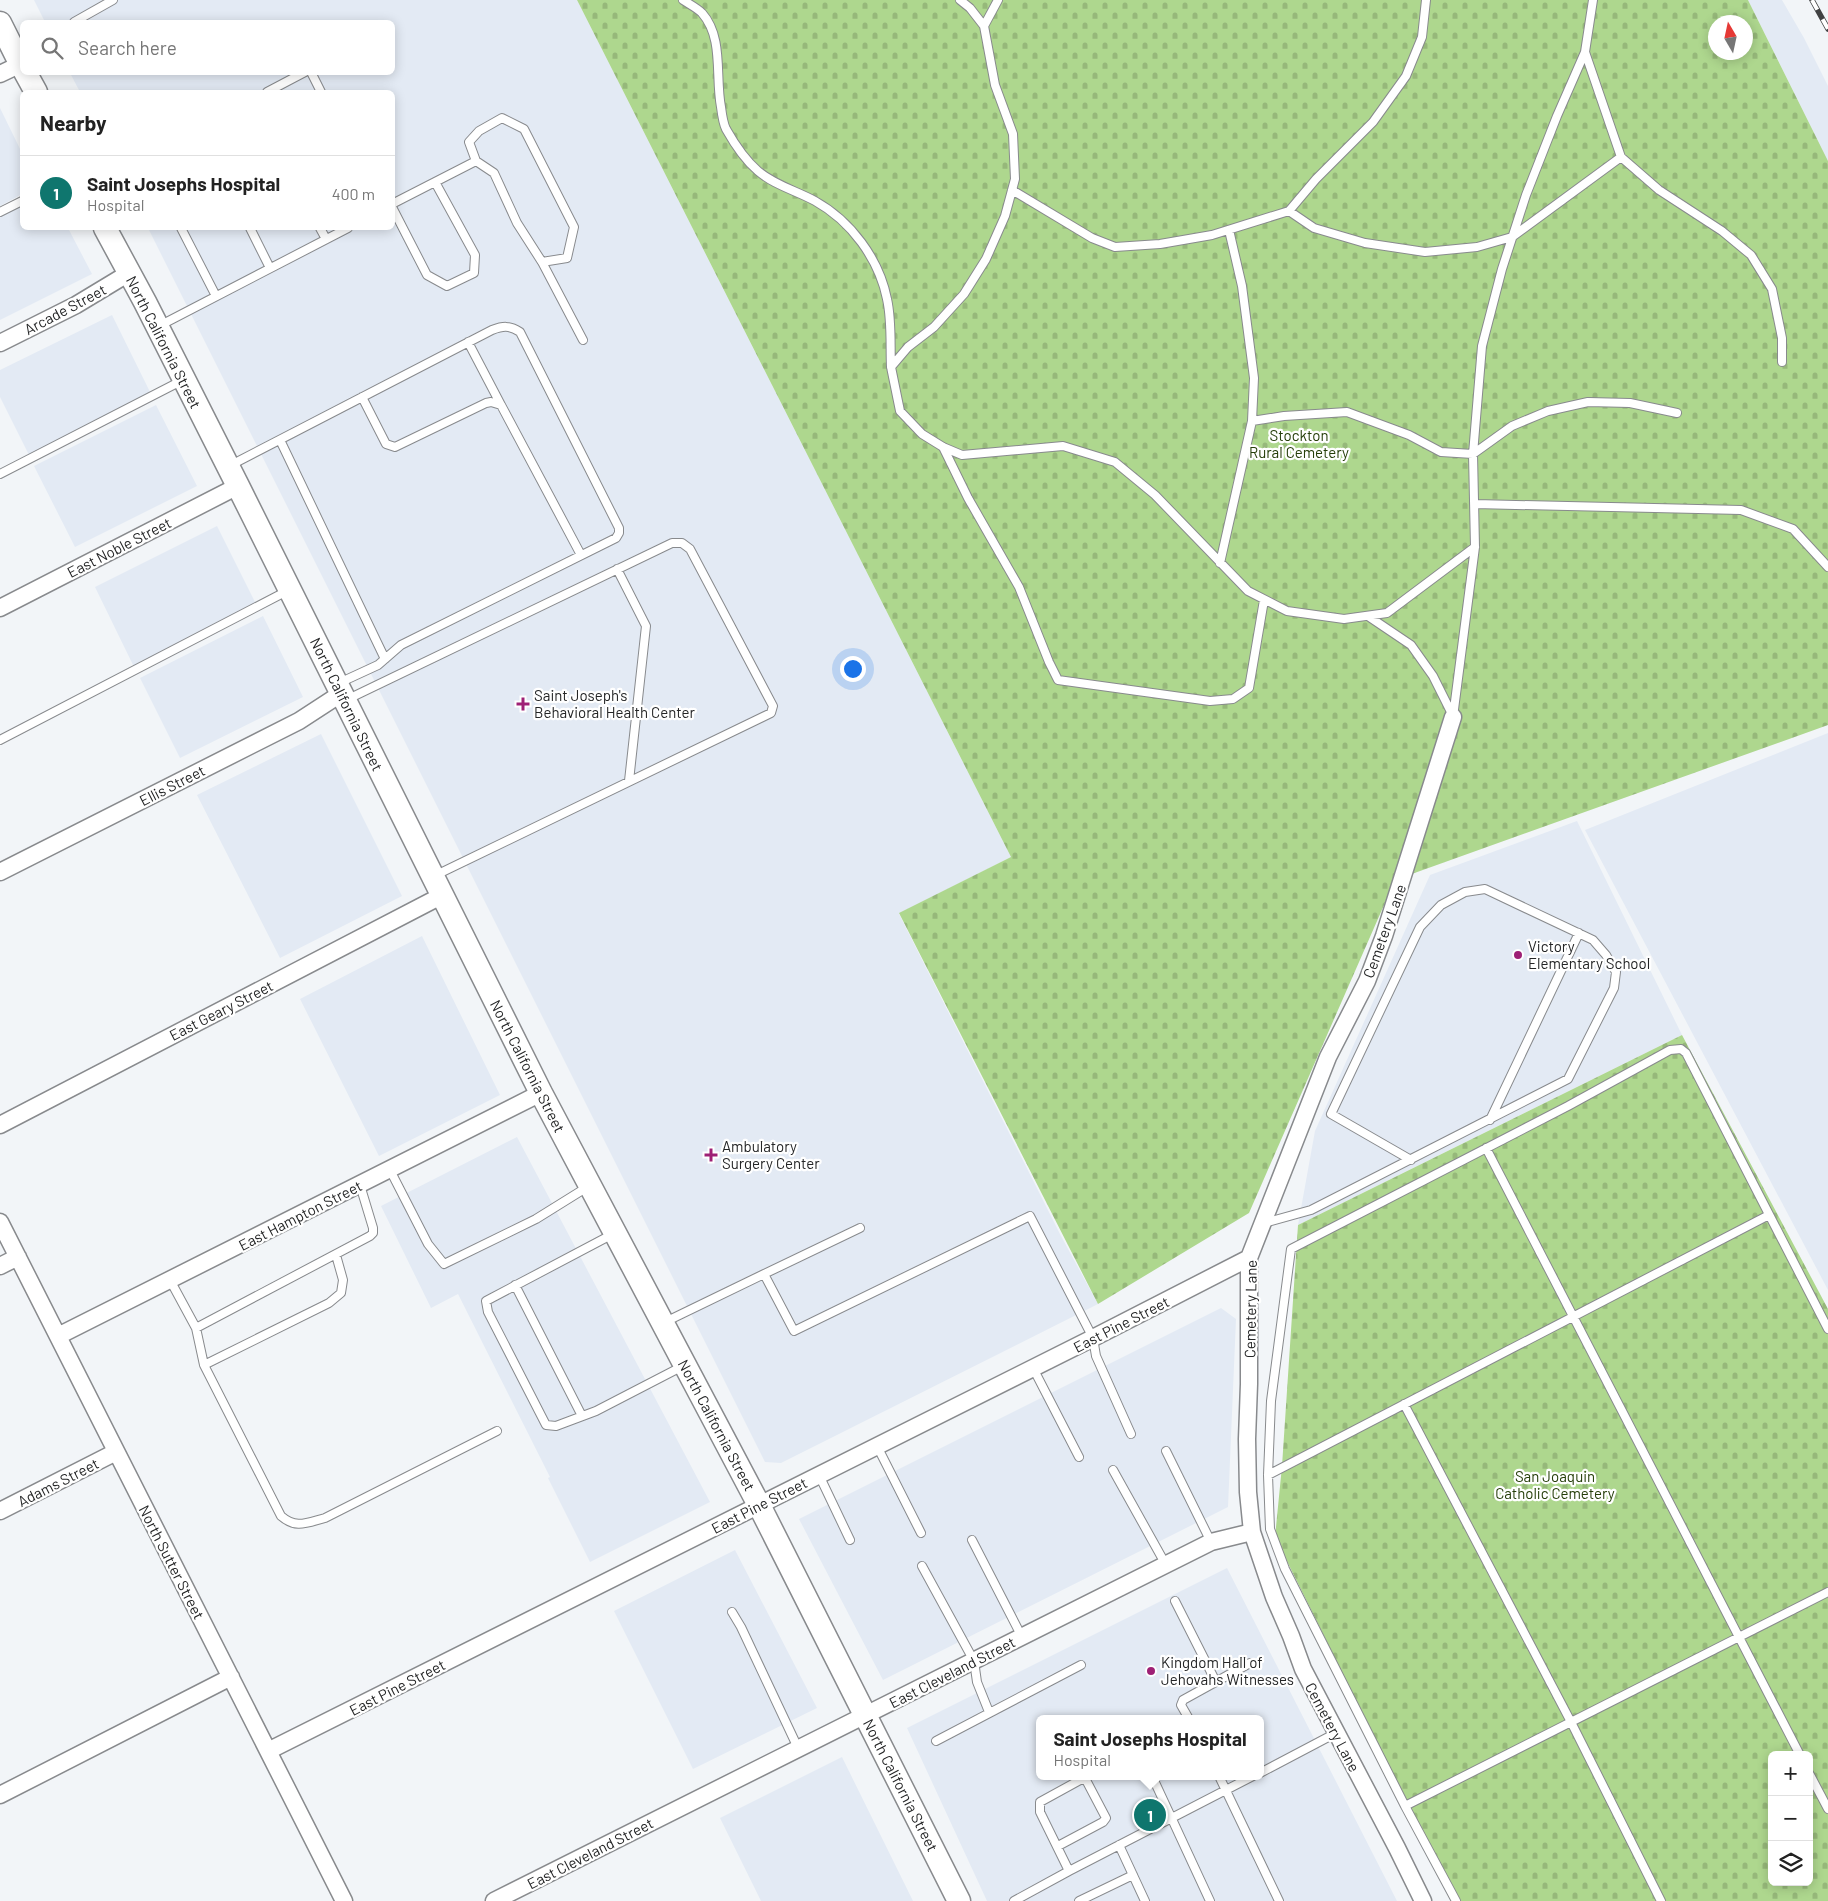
<!DOCTYPE html>
<meta charset="utf-8">
<style>
:root{--surface:#fff;--page:#f2f2f2;--text:#222;--muted:#767676;--line:#e0e0e0;--accent:#0f766e}
body{margin:0;font-family:Barlow,sans-serif;background:var(--page);color:var(--text)}
.controls{position:absolute;right:15px;bottom:15px;display:grid;overflow:hidden;border-radius:8px;box-shadow:0 2px 12px #0003}
.controls button{width:45px;height:45px;display:grid;place-items:center;padding:0;border:0;border-bottom:1px solid var(--line);background:var(--surface);color:var(--text);font:25px sans-serif}
.compass{position:absolute;left:1708px;top:15px;width:45px;height:45px;border-radius:50%;background:var(--surface);box-shadow:0 2px 12px #0003;rotate:351deg}
.you{position:absolute;left:852px;top:668px;width:18px;height:18px;margin:-12px;border:4px solid #fff;border-radius:50%;background:#1a73e8;box-shadow:0 0 0 8px #1a73e833}
.badge{display:grid;place-items:center;width:32px;height:32px;border-radius:50%;background:var(--accent);color:#fff;font-size:16px;font-weight:700}
.pin{position:absolute;translate:-50% -50%;border:2px solid #fff;box-shadow:0 1px 5px #0006}
.popup{position:absolute;left:1036px;top:1715px;width:228px;height:65px;box-sizing:border-box;display:grid;place-content:center;border-radius:8px;background:var(--surface);filter:drop-shadow(0 1px 4px #0005);font-size:16px;white-space:nowrap;color:var(--muted)}
.popup b{font-size:19px;color:var(--text)}
.popup::after{content:'';position:absolute;left:50%;top:100%;margin-left:-10px;border:10px solid transparent;border-top-color:var(--surface)}
.list{margin:0;padding:0;list-style:none}
h2{display:flex;justify-content:space-between;align-items:center;height:65px;margin:0;padding:0 20px;font-size:21px}
h2 small{font-size:16px;font-weight:400;color:var(--muted)}
.list li{display:grid;grid-template-columns:32px 1fr auto;gap:15px;align-items:center;box-sizing:border-box;height:75px;padding:0 20px;border-top:1px solid var(--line)}
.list b{display:block;font-size:19px;white-space:nowrap}
.list p{margin:0;font-size:16px;white-space:nowrap;color:var(--muted)}
.list em{font-size:16px;font-style:normal;color:var(--muted)}
.icon{flex:none;width:28px;height:28px;fill:none;stroke:currentColor;stroke-width:2;stroke-linecap:round;stroke-linejoin:round}
.map{position:relative;flex:none;width:1828px;height:1901px;overflow:hidden}
.search{position:absolute;background:var(--surface);box-shadow:0 2px 12px #0003;left:20px;top:20px;width:375px;height:55px;display:flex;align-items:center;gap:12px;box-sizing:border-box;padding:0 18px;border-radius:8px;color:var(--muted);font-size:19px}
.panel{position:absolute;background:var(--surface);box-shadow:0 2px 12px #0003;left:20px;top:90px;width:375px;height:140px;border-radius:8px}
.map>svg:first-child{display:block}
.built{fill:#e3eaf4;fill-rule:evenodd}
.cemetery{fill:url(#cemetery-stones);fill-rule:evenodd}
.lines{fill:none;stroke-linecap:round;stroke-linejoin:round}
.lane-casing{stroke:#888a8d;stroke-width:10}
.street-casing{stroke:#888a8d;stroke-width:19}
.secondary-casing{stroke:#888a8d;stroke-width:25}
.lane{stroke:#fff;stroke-width:8}
.street{stroke:#fff;stroke-width:16}
.secondary{stroke:#fff;stroke-width:22}
.rail-casing{stroke:#404142;stroke-width:5.5}
.rail{stroke:#fff;stroke-width:4;stroke-dasharray:11;stroke-linecap:butt}
.poi-dot{fill:#9e2075;stroke:#fff;stroke-width:2}
.labels{text-anchor:middle;dominant-baseline:central;stroke-width:4.5;stroke-linejoin:round;paint-order:stroke}
.street-label{font-size:15px;fill:#242526;stroke:#fff}
.park-label{font-size:15px;fill:#253e09;stroke:#fff}
.poi-label{font-size:15px;fill:#242526;stroke:#fff;text-anchor:start}
</style>
<div class="map">
<svg width="1828" height="1901" viewBox="0 0 1828 1901">
<defs>
<pattern id="cemetery-stones" width="16" height="16" patternUnits="userSpaceOnUse" patternTransform="scale(1.25)"><rect width="16" height="16" fill="#aed78e"/><path d="M2 7V4a2 2 0 0 1 4 0v3zM10 15v-3a2 2 0 0 1 4 0v3z" fill="#96b87a"/></pattern>
</defs>
<rect width="100%" height="100%" fill="#f2f5f8"/>
<path class="built" d="M34,0H577L1011,857L899,914L1061,1236L1098,1304L781,1463L765,1462L148,228H392V92H80L70,73L392,72V22H45Z
M1748,0H1782L1804,38L1828,86V161Z
M0,108L22,153V194L0,206Z
M22,206V228H68L92,274L0,320V217Z
M112,315L152,396L30,457L0,397V370Z
M156,405L197,486L75,547L34,466Z
M217,526L258,608L135,669L95,587Z
M263,616L303,697L180,758L140,678Z
M1828,733V1290L1585,830Z
M321,734L402,896L280,958L197,795Z
M1577,821L1682,1035L1298,1225L1315,1131L1430,875Z
M422,936L500,1095L379,1156L300,999Z
M517,1137L710,1502L590,1562L548,1478L550,1477L458,1294L431,1308L381,1206Z
M1221,1308L1236,1319L1228,1507L883,1680L799,1519Z
M735,1550L817,1708L693,1769L614,1611Z
M1227,1568L1397,1901H987L907,1728ZM1040,1719H1260V1776H1040Z
M842,1757L913,1901H761L720,1818Z"/>
<path class="cemetery" d="M577,0H1748L1828,161V725L1395,880L1249,1213L1098,1304L899,913L1011,857ZM1716,22H1746V52H1716Z
M1682,1035L1828,1309V1901H1455L1275,1537L1282,1466L1298,1225ZM1772,1755H1809V1882H1772Z"/>
<g class="lines">
<defs>
<path id="lane" d="M683,0C689,4 697,8 702,13C724,38 715,76 721,107C722,115 723,123 726,129C735,145 745,160 758,171C774,185 797,191 815,201C851,221 879,259 887,299C892,321 890,345 891,367
M960,0L970,8L984,26
M998,0L984,26L995,85L1013,134L1015,179L1005,216L986,259L964,294L934,327L908,347L891,367L900,411L922,434L943,447L962,455L1063,446L1115,462L1155,495L1248,591L1287,611L1344,619L1387,613L1475,547
M74,22L113,0
M1585,52L1621,157L1659,190L1722,231L1751,255L1772,289L1782,338V362
M311,72L321,92
M267,92L305,72
M502,118L524,129L574,227L567,258L542,262L517,223L494,173L476,161L469,142L479,131Z
M1012,190L1092,238L1115,247L1160,244L1212,235L1289,211L1316,179L1373,122L1406,76L1422,37L1426,0
M392,204L476,161
M392,207L427,275L447,286L474,273L475,255L435,182
M1289,211L1314,228L1365,243L1425,252L1477,247L1512,237L1621,157
M0,212L22,201
M181,228L216,296
M250,228L270,268
M320,228L326,239
M542,262L583,340
M159,326L348,228
M468,342L501,405
M362,397L386,444L395,447L486,403L491,402L501,405L581,555
M1252,421L1284,416L1347,412L1409,435L1441,452L1473,454L1512,426L1548,411L1588,402L1630,403L1677,413
M280,440L385,659
M943,447L968,498L1019,587L1049,662L1058,680L1210,701L1233,699L1249,688L1264,600
M231,465L492,330C503,326 509,325 520,332L619,528V533L616,538L401,645L378,665L339,683
M0,474L183,380
M1475,504L1741,510L1793,529L1828,567
M1220,563L1252,421L1254,378L1242,286L1229,230
M617,569L646,626L629,781
M1368,616L1411,645L1433,676L1453,716
M346,700L672,543H682L690,549L773,706L771,713L434,876
M1453,717L1475,547L1473,454L1482,346L1502,269L1526,195L1557,116L1585,52L1593,0
M0,740L289,590
M1490,1120L1579,933
M1486,1148L1800,1755
M390,1170L428,1244L444,1264L536,1219L589,1186
M1264,1223L1311,1210L1568,1079L1614,988L1616,972L1606,955L1593,940L1485,889L1465,892L1441,905L1420,927L1331,1114L1411,1160
M613,1234L486,1301L488,1312L546,1425L556,1426L596,1411L683,1366
M764,1274L860,1228
M170,1280L196,1328L204,1365L281,1516C296,1529 306,1523 325,1518L497,1431
M515,1285L582,1416
M665,1322L764,1274L794,1331L1030,1216L1093,1338L1096,1356L1131,1434
M196,1328L370,1236L373,1233V1228L360,1185
M204,1365L329,1303L341,1293L343,1280L336,1255
M1033,1368L1079,1457
M1404,1404L1571,1722L1661,1901
M877,1446L921,1533
M1166,1451L1211,1542
M1113,1470L1166,1565
M819,1475L850,1540
M1268,1475L1769,1215
M972,1540L1022,1637
M922,1566L974,1661L977,1682L989,1712
M1175,1601L1216,1682
M732,1612L741,1627L798,1748
M1189,1719L1181,1705L1183,1700L1250,1663
M936,1741L1081,1665
M1260,1773L1336,1733
M1809,1773L1828,1809
M1152,1776L1210,1901
M1219,1776L1279,1901
M1405,1806L1285,1569L1270,1529L1268,1475L1271,1401L1291,1249L1568,1106L1670,1050L1681,1049L1686,1053L1828,1329
M1119,1845L1145,1901
M1058,1846L1103,1822L1106,1818L1086,1780H1080L1040,1802V1812L1069,1871
M1014,1901L1069,1871L1253,1776
M1079,1901L1133,1875
M1456,1901L1405,1806L1828,1592"/>
<path id="street" d="M0,74L21,64
M0,343L76,305L129,273
M0,608L238,486
M0,872L299,721L342,693
M0,1125L441,896
M0,1222L344,1901
M0,1266L18,1257
M58,1336L541,1093
M0,1511L116,1452
M268,1751L1093,1338L1249,1258
M0,1795L231,1677
M494,1901L1211,1542L1252,1532
M1423,1901L1397,1848L1303,1669L1291,1636L1274,1597L1252,1532L1248,1492L1247,1439L1249,1384V1258L1328,1057L1367,981L1384,936L1453,717"/>
<path id="secondary" d="M0,23L22,67
M25,72L36,92
M105,228L145,302L238,486L541,1093L759,1505L959,1901"/>
</defs>
<use href="#lane" class="lane-casing"/>
<use href="#street" class="street-casing"/>
<use href="#secondary" class="secondary-casing"/>
<use href="#lane" class="lane"/>
<use href="#street" class="street"/>
<use href="#secondary" class="secondary"/>
<defs>
<path id="rail" d="M1812,0L1828,29"/>
</defs>
<use href="#rail" class="rail-casing"/>
<use href="#rail" class="rail"/>
</g>
<g class="poi-dot">
<path d="M520.5 696.5h5v5h5v5h-5v5h-5v-5h-5v-5h5z"/>
<circle cx="1518" cy="955" r="5"/>
<path d="M708.5 1147.5h5v5h5v5h-5v5h-5v-5h-5v-5h5z"/>
<circle cx="1151" cy="1671" r="5"/>
</g>
<g class="labels">
<g class="street-label">
<text transform="translate(65 309) rotate(-28)">Arcade Street</text>
<text transform="translate(164 342) rotate(63)">North California Street</text>
<text transform="translate(119 547) rotate(-27)">East Noble Street</text>
<text transform="translate(347 704) rotate(64)">North California Street</text>
<text transform="translate(172 785) rotate(-27)">Ellis Street</text>
<text transform="translate(1384 931) rotate(-70)">Cemetery Lane</text>
<text transform="translate(221 1010) rotate(-27)">East Geary Street</text>
<text transform="translate(528 1066) rotate(63)">North California Street</text>
<text transform="translate(300 1215) rotate(-27)">East Hampton Street</text>
<text transform="translate(1250 1309) rotate(-89)">Cemetery Lane</text>
<text transform="translate(1121 1324) rotate(-27)">East Pine Street</text>
<text transform="translate(717 1425) rotate(62)">North California Street</text>
<text transform="translate(58 1482) rotate(-27)">Adams Street</text>
<text transform="translate(759 1505) rotate(-27)">East Pine Street</text>
<text transform="translate(172 1562) rotate(63)">North Sutter Street</text>
<text transform="translate(952 1672) rotate(-27)">East Cleveland Street</text>
<text transform="translate(397 1687) rotate(-27)">East Pine Street</text>
<text transform="translate(1333 1727) rotate(62)">Cemetery Lane</text>
<text transform="translate(901 1785) rotate(63)">North California Street</text>
<text transform="translate(590 1853) rotate(-27)">East Cleveland Street</text>
</g>
<g class="park-label">
<text x="1299" y="435">Stockton<tspan x="1299" dy="17">Rural Cemetery</tspan></text>
<text x="1555" y="1476">San Joaquin<tspan x="1555" dy="17">Catholic Cemetery</tspan></text>
</g>
<g class="poi-label">
<text x="534" y="695">Saint Joseph's<tspan x="534" dy="17">Behavioral Health Center</tspan></text>
<text x="1528" y="946">Victory<tspan x="1528" dy="17">Elementary School</tspan></text>
<text x="722" y="1146">Ambulatory<tspan x="722" dy="17">Surgery Center</tspan></text>
<text x="1161" y="1662">Kingdom Hall of<tspan x="1161" dy="17">Jehovahs Witnesses</tspan></text>
</g>
</g>
</svg>
<div class="controls">
<button>+</button>
<button>−</button>
<button><svg class="icon" aria-label="layers" viewBox="0 0 24 24"><path d="M12 4l9 5-9 5-9-5zM3 14l9 5 9-5"/></svg></button>
</div>
<svg class="compass" viewBox="-18 -18 36 36"><path d="M0-13l5 13h-10z" fill="#e53935"/><path d="M0 13l5-13h-10z" fill="#767676"/></svg>
<div class="you"></div>
<div class="pin badge" style="left:1150px;top:1815px">1</div>
<div class="popup"><b>Saint Josephs Hospital</b>Hospital</div>
<div class="search"><svg class="icon" aria-label="search" viewBox="0 0 24 24"><circle cx="10" cy="10" r="6"/><path d="M15 15l6 6"/></svg>Search here</div>
<section class="panel">
<h2>Nearby<small></small></h2>
<ul class="list">
<li><span class="badge">1</span><div><b>Saint Josephs Hospital</b><p>Hospital</p></div><em>400 m</em></li>
</ul>
</section>
</div>
